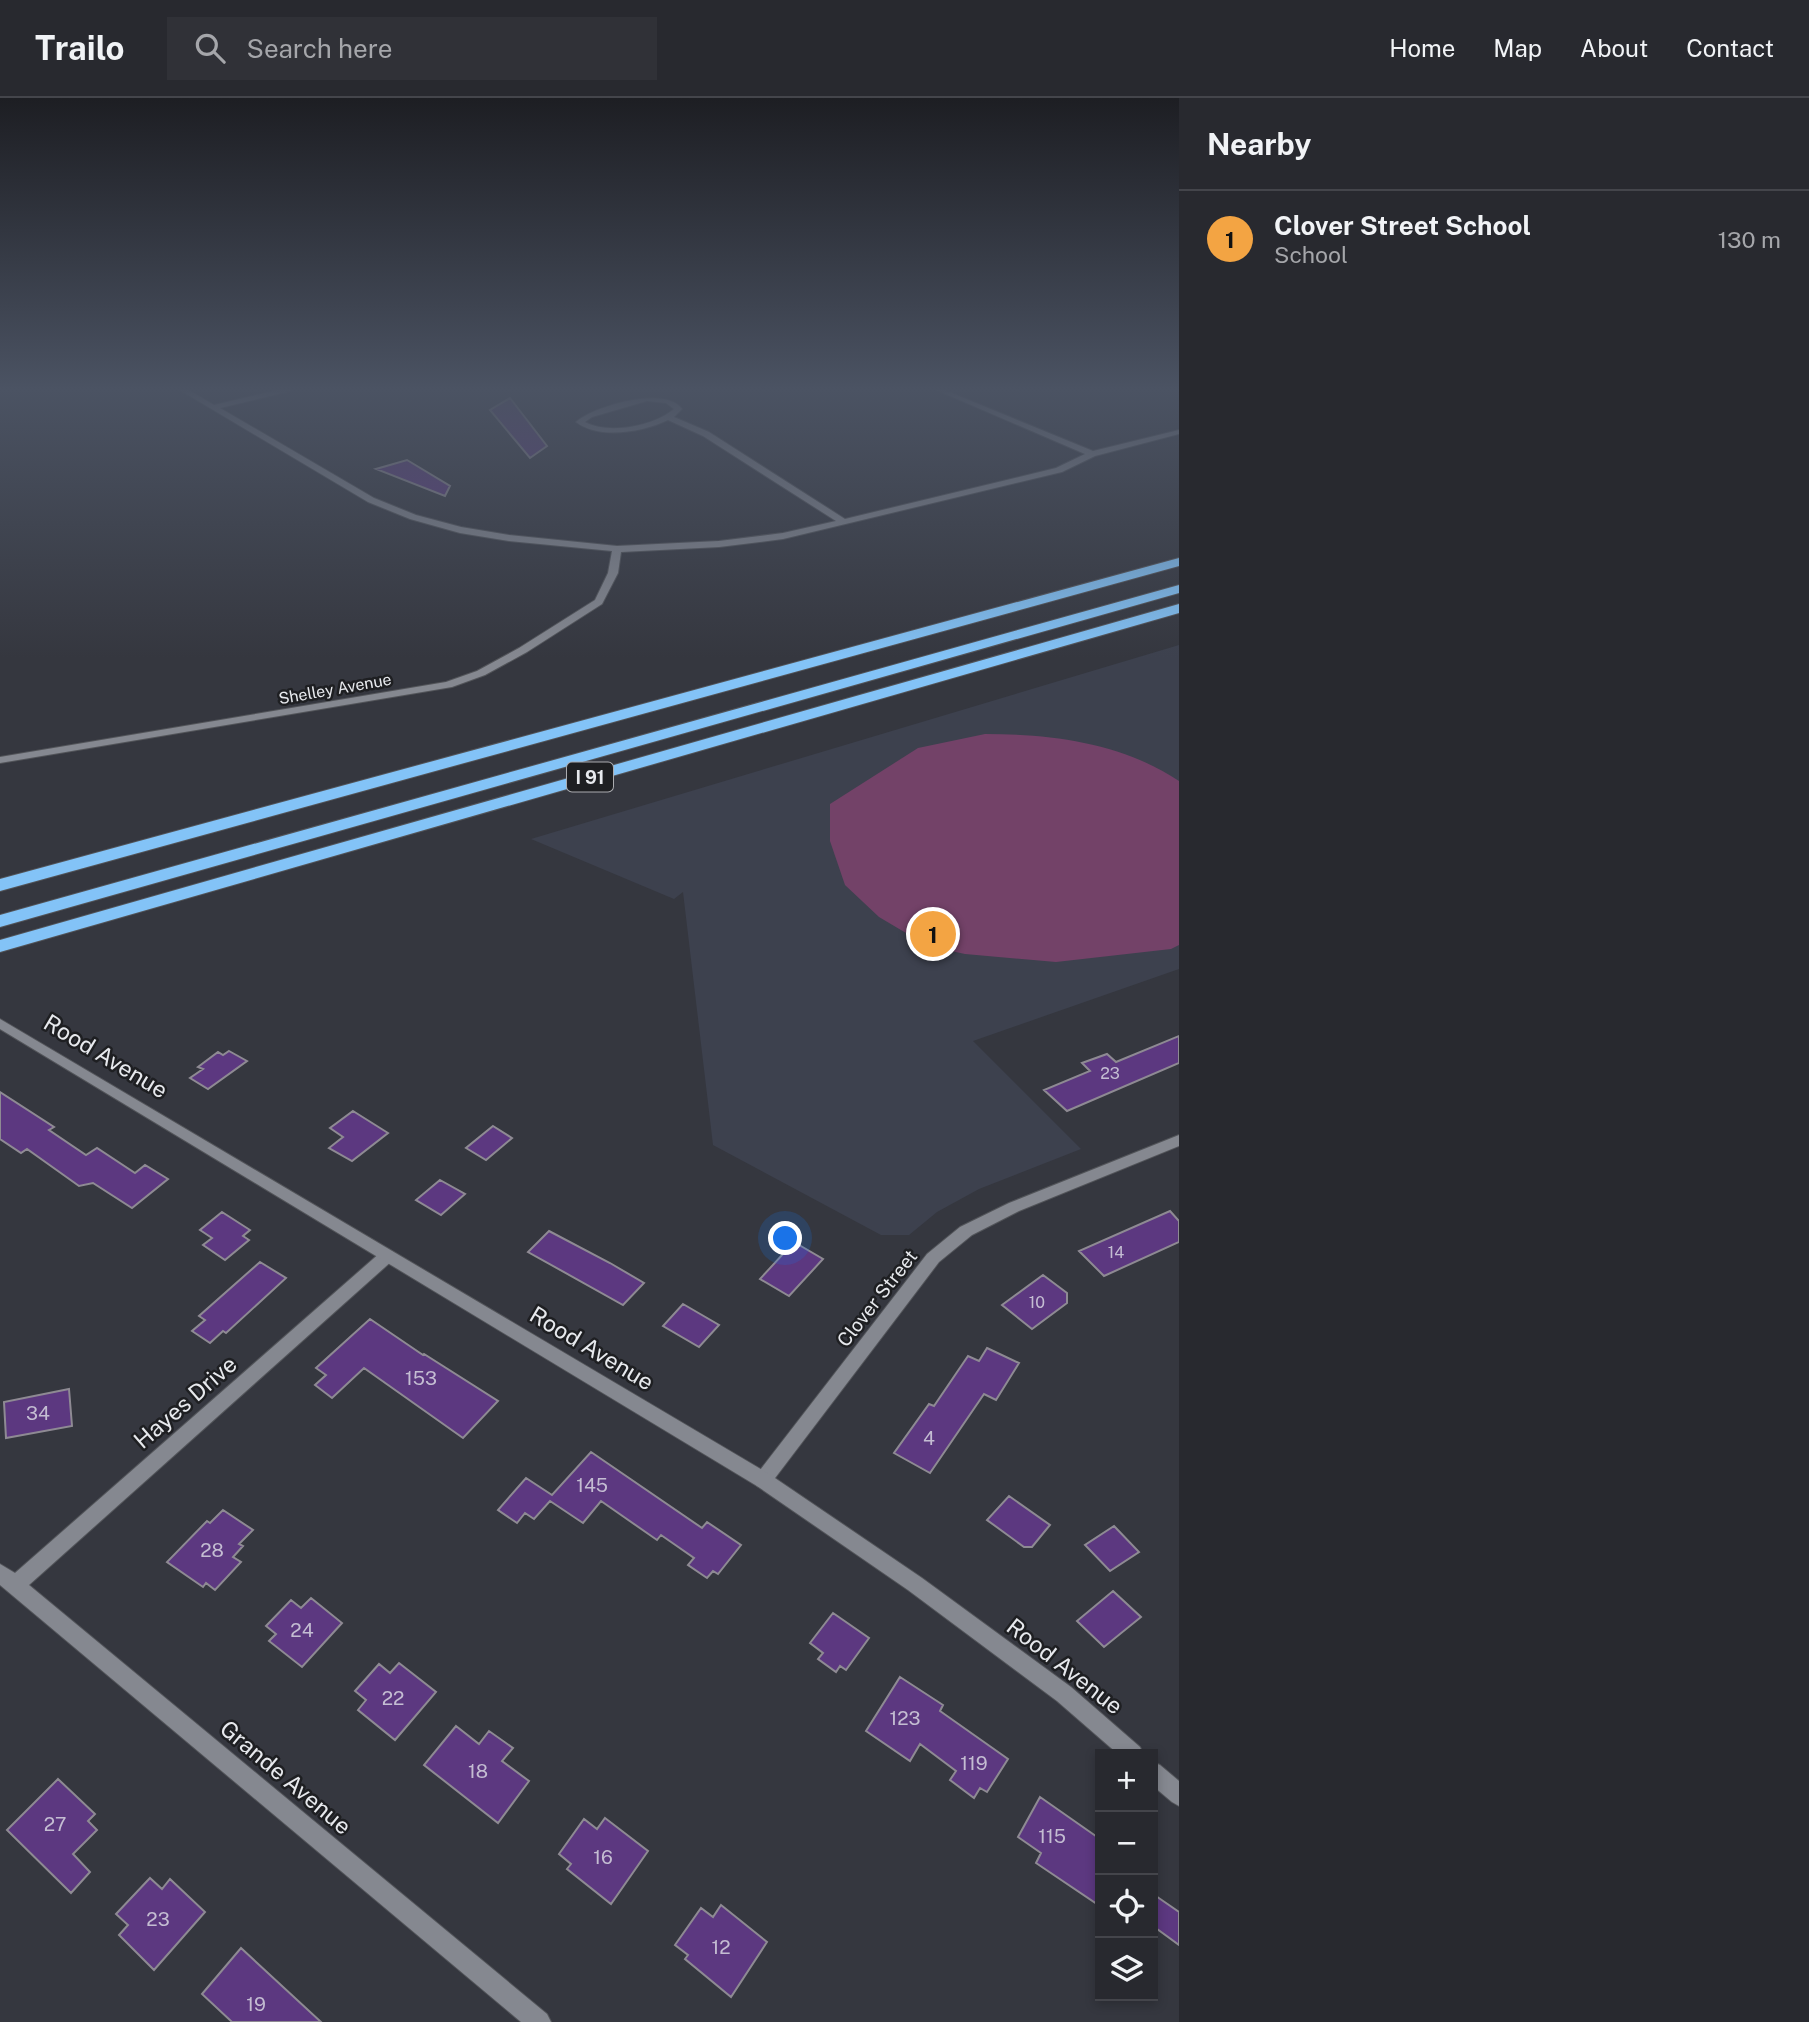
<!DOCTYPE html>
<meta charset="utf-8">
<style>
:root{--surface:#28292f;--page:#303137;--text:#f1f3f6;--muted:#a5a6aa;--line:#44454b;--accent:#f3a443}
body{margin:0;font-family:"Public Sans",sans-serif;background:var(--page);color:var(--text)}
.controls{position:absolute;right:21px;bottom:21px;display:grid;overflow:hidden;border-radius:0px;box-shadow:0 4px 10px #0003}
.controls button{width:63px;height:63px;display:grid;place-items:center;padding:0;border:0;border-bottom:2px solid var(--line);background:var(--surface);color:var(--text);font:35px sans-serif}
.you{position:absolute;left:786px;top:1141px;width:24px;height:24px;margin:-18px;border:5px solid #fff;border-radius:50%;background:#1a73e8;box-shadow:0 0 0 10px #1a73e833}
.badge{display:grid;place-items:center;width:46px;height:46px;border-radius:50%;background:var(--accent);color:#111;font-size:23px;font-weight:700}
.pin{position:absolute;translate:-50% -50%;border:4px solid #fff;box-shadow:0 2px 7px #0006}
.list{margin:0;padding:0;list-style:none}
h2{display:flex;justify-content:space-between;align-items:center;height:91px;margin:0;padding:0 28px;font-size:30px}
h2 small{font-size:23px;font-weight:400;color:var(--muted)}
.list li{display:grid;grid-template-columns:46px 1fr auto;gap:21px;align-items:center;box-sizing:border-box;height:98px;padding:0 28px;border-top:2px solid var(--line)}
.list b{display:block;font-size:26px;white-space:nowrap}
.list p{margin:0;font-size:23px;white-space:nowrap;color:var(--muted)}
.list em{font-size:23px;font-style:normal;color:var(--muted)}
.icon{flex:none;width:38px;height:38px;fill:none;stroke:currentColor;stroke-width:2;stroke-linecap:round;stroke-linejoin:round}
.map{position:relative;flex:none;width:1179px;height:1924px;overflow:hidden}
header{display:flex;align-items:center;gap:42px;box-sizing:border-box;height:98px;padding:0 35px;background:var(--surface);border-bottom:2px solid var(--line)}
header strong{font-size:33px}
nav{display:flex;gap:38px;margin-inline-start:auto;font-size:24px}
.search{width:490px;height:63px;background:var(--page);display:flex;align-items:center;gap:18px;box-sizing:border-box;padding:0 24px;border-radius:0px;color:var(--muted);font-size:26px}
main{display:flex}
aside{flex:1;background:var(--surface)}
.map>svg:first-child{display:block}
.built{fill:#3d414e}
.green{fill:#734268}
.building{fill:#5c3880;stroke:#8e8a93;stroke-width:2}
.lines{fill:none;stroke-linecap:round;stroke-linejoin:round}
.minor-casing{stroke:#525459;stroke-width:2}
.tertiary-casing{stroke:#525459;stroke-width:2}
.motorway-casing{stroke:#525459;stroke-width:2}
.minor{fill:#858890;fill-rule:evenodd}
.tertiary{fill:#858890;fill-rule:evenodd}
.motorway{fill:#83c3f7;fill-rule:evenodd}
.labels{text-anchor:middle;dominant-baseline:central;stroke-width:5;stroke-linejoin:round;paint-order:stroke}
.far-street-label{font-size:16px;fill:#e7e9ed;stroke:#1e1f22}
.number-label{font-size:16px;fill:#c4bdd2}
.shield{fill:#1e1f22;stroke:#abacb0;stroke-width:2}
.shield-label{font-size:18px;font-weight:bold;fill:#e7e9ed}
.street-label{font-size:19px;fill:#e7e9ed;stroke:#1e1f22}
.near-number-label{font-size:19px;fill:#c4bdd2}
.near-street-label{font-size:23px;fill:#e7e9ed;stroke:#1e1f22}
</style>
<header>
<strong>Trailo</strong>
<div class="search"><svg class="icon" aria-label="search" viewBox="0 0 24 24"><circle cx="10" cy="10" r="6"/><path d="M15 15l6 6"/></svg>Search here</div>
<nav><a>Home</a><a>Map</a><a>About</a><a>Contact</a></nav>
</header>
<main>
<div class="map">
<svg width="1179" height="1924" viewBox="0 0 1179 1924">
<rect width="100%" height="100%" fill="#35373f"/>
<path class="built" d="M1179,547V871L973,943L1081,1051L979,1091L937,1114L909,1137H881L713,1047L683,794L674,801L531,741Z"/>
<path class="green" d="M985,636C1052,636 1122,645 1179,683V847L1171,851L1056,864L965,856L928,848L879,819L845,787L830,743V706L918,650Z"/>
<path class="building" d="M510,300L547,348L530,360L490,312Z
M407,362L450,388L445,398L376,371Z
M1179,938V965L1067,1013L1044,992L1090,973L1082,965L1107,956L1116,964Z
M229,953L247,963L208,991L190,980L203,971L198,969L218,954L223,957Z
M0,994L54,1029L49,1032L86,1057L97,1050L135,1075L145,1067L168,1081L132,1110L93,1085L79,1088L27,1051L21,1055L0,1041Z
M353,1013L388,1035L352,1063L329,1050L343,1039L330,1030Z
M493,1028L512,1040L486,1062L466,1050Z
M440,1082L465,1096L441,1117L416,1102Z
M1170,1113L1179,1123V1144L1104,1178L1079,1153Z
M222,1114L250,1132L243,1138L249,1142L225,1162L203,1147L212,1140L200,1132Z
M549,1133L610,1165L644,1185L623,1207L528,1154Z
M794,1144L823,1161L789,1198L760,1181Z
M260,1164L286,1180L226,1235L223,1233L210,1245L192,1233L205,1222L199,1218Z
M1043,1177L1067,1195V1205L1032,1231L1002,1207Z
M683,1206L719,1227L699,1249L663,1228Z
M370,1221L423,1257L424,1256L498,1303L463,1340L364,1270L332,1300L315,1287L326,1277L316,1270Z
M987,1250L1019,1265L996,1302L984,1296L930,1375L894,1355L929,1306L934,1308L968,1258L979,1263Z
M69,1291L72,1328L6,1340L4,1304Z
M591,1354L702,1430L707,1424L741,1447L718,1476L713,1473L707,1480L688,1467L694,1460L661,1437L657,1442L601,1403L583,1425L550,1403L534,1421L525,1415L517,1425L498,1412L526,1380L552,1397Z
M1009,1398L1050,1427L1032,1449H1024L987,1422Z
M223,1412L253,1432L239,1446L243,1448L233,1459L241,1464L215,1492L206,1485L203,1489L167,1464L207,1423L210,1425Z
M1114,1428L1139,1454L1110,1473L1085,1447Z
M1113,1493L1141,1519L1104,1549L1077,1523Z
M311,1500L342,1525L302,1569L269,1543L276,1536L266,1528L291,1502L301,1510Z
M833,1515L869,1540L846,1572L840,1568L836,1574L818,1561L823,1555L810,1545Z
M399,1565L436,1594L395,1642L358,1612L366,1602L355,1593L379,1566L390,1575Z
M900,1579L943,1607L940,1613L1008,1661L987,1694L980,1690L974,1700L950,1682L956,1673L920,1646L910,1663L866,1633Z
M456,1628L479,1646L489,1633L513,1650L502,1663L529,1683L498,1725L424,1667Z
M58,1681L95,1716L88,1723L97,1732L73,1756L90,1774L71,1795L7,1732Z
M1040,1699L1100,1741V1808L1036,1765L1041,1755L1018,1739Z
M605,1720L648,1753L611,1806L567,1771L571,1766L559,1756L584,1721L597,1731Z
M150,1780L162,1791L170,1781L205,1814L154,1872L119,1837L128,1827L116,1816Z
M1153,1796L1179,1814V1847L1153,1828Z
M721,1807L767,1844L731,1899L685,1861L688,1857L675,1847L701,1810L713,1819Z
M241,1850L321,1924H232L202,1896Z"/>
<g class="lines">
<defs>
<path id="minor" d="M178,291H187L214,307L281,291H291V293L220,310L374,400L416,417L461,429L509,437L617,448L719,443L783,435L836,423L703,338L668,322C643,334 599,342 576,324C593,308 666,287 682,311L674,319L709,334L845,421L1056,370L1085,356L934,291H942L1093,353L1179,332V336L1095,358L1062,374L783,441L719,449L621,454L618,475L602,506L527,554L485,577L452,589L0,665V659L446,584L477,573L519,550L595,502L608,475L612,453L509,443L460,435L410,421L368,404ZM647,303L666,305L674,311C654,328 609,337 585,324L592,319Z
M1179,1037V1048L1019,1113L972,1137L939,1164L769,1388L763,1390L757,1388L754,1382L757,1376L927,1156L960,1129L1009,1105Z
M387,1152L393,1154L395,1158L393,1162L29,1487L547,1916L551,1924H521L0,1487V1466L15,1475L381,1154Z"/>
<path id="tertiary" d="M0,921L769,1376L922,1480L1071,1589L1140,1649L1143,1656H1118L1057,1603L908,1492L757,1388L0,931Z
M1153,1664L1160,1667L1179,1683V1708L1172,1704L1153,1688Z"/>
<path id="motorway" d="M1179,460V468L0,793V781Z
M1179,487V495L0,829V817Z
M1179,506V515L0,854V842Z"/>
</defs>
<use href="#minor" class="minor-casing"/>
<use href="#tertiary" class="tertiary-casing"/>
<use href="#motorway" class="motorway-casing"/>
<use href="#minor" class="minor"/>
<use href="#tertiary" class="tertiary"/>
<use href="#motorway" class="motorway"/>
</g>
<linearGradient id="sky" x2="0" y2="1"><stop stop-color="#1d1e23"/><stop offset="0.52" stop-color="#4b5363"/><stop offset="1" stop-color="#4b5363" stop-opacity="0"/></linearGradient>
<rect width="1179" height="560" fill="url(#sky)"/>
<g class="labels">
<g class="far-street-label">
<text transform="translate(335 591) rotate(-10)">Shelley Avenue</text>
</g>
<g class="number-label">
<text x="1110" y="975">23</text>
<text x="1116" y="1154">14</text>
<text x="1037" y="1204">10</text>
</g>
<rect class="shield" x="567" y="664.5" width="46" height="29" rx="5"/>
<g class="shield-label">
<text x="590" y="679">I 91</text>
</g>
<g class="street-label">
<text transform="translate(877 1200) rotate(-52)">Clover Street</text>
</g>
<g class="near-number-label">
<text x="421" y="1280">153</text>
<text x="38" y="1315">34</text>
<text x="929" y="1340">4</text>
<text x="592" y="1387">145</text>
<text x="212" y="1452">28</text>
<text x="302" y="1532">24</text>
<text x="393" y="1600">22</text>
<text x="905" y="1620">123</text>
<text x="974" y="1665">119</text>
<text x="478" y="1673">18</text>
<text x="55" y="1726">27</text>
<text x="1052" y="1738">115</text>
<text x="603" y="1759">16</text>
<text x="158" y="1821">23</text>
<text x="721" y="1849">12</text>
<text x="256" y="1906">19</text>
</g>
<g class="near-street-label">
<text transform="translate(106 958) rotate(31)">Rood Avenue</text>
<text transform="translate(592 1250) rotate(31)">Rood Avenue</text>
<text transform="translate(185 1304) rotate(-41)">Hayes Drive</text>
<text transform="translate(1065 1568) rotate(38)">Rood Avenue</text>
<text transform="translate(286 1679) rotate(40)">Grande Avenue</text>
</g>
</g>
</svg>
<div class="controls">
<button>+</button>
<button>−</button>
<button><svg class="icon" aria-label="locate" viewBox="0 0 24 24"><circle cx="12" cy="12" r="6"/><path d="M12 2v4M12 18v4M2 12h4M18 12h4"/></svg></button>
<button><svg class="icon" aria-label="layers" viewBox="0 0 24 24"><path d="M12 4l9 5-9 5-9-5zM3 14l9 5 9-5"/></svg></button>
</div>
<div class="you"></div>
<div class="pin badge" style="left:933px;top:836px">1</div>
</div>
<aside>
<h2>Nearby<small></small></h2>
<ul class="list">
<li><span class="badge">1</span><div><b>Clover Street School</b><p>School</p></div><em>130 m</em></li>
</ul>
</aside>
</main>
